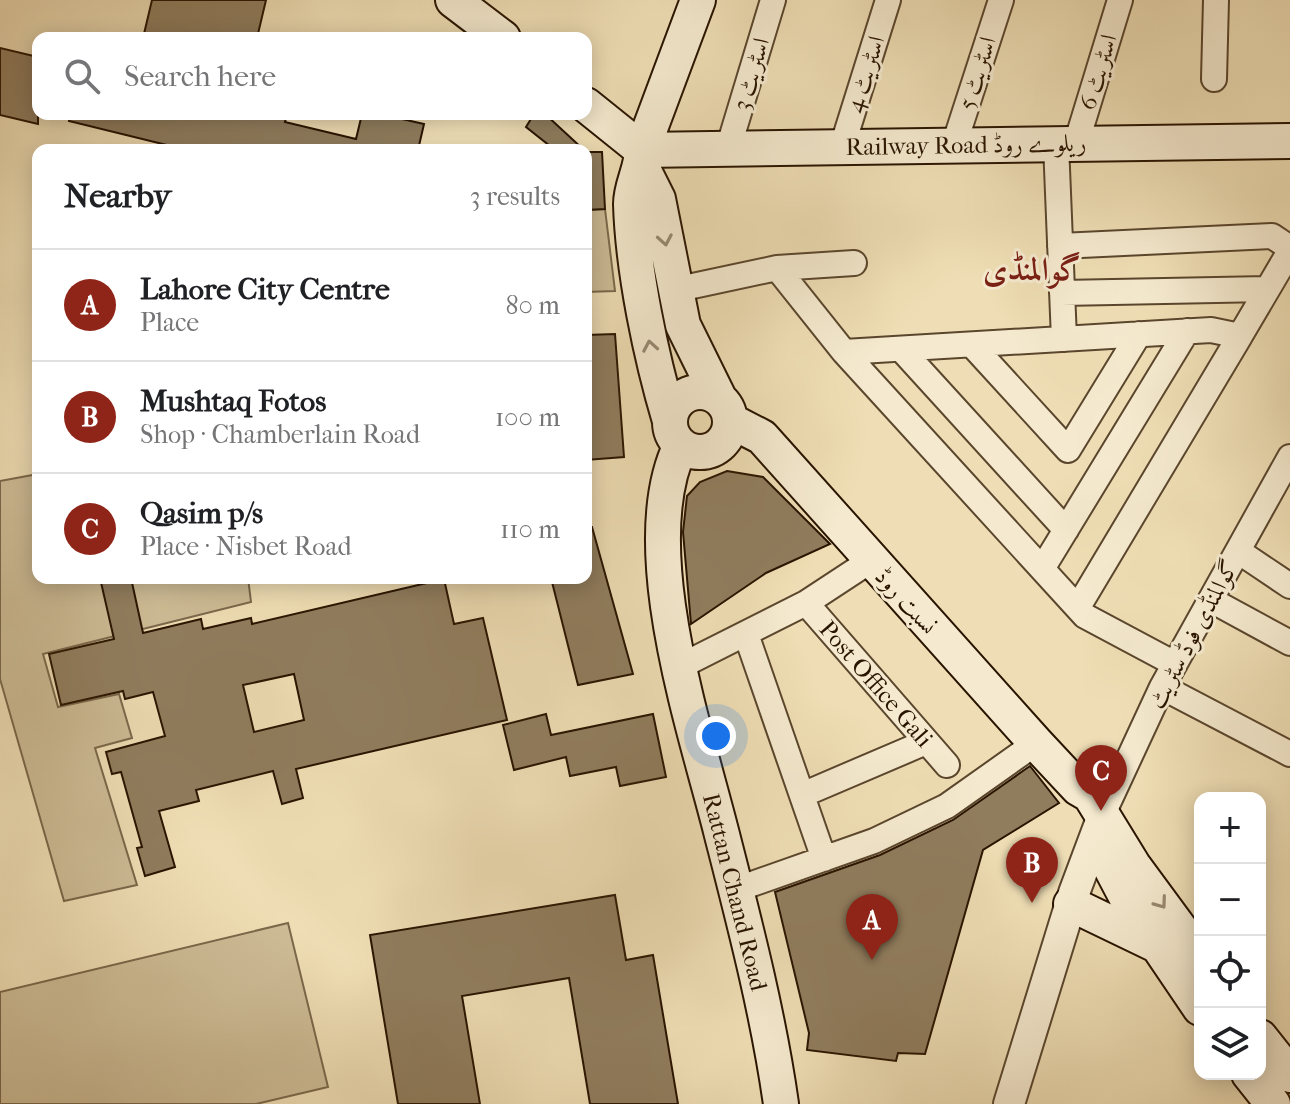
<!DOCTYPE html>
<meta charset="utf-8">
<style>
:root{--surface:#fff;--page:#f6f6f6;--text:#202124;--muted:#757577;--line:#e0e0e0;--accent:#8f2418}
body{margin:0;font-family:"IM FELL French Canon",Amiri,serif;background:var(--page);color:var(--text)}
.controls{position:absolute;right:24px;bottom:24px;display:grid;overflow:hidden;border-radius:16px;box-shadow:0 4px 20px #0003}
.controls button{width:72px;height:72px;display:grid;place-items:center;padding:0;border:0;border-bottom:2px solid var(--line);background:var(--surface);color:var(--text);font:40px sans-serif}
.you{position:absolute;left:716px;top:736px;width:28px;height:28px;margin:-20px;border:6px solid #fff;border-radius:50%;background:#1a73e8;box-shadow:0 0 0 12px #1a73e833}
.badge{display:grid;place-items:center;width:52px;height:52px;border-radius:50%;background:var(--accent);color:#fff;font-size:26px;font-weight:700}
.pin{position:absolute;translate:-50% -66px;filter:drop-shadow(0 2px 4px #0008)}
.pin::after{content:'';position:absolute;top:42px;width:28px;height:24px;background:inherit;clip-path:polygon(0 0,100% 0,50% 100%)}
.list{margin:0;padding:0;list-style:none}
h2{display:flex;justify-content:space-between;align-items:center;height:104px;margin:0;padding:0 32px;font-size:34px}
h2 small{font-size:26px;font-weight:400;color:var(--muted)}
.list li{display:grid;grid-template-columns:52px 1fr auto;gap:24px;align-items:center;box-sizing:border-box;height:112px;padding:0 32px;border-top:2px solid var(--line)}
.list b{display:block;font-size:30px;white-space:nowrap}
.list p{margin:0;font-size:26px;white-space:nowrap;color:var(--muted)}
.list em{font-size:26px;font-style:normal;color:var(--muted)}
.icon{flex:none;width:44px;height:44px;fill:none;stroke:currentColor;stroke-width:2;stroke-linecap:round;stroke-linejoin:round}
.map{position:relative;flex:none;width:1290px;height:1104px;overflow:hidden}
.search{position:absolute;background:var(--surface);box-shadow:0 4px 20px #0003;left:32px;top:32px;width:560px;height:88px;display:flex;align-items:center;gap:20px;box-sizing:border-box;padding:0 28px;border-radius:16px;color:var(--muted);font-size:30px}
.panel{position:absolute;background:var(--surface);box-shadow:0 4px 20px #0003;left:32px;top:144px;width:560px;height:440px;border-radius:16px}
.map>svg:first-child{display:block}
.green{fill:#cdbc96;stroke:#7b684b;stroke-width:2}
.building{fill:#907d5e;stroke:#291400;stroke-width:2;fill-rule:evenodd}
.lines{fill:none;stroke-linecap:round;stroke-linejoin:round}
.minor-casing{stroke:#5a462d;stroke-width:28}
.tertiary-casing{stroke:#5a462d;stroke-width:34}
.secondary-casing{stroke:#291400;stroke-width:38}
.minor{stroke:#f5eacf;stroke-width:24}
.tertiary{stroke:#f5eacf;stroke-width:30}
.secondary{stroke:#f5eacf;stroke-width:34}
.oneway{stroke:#998a72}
.labels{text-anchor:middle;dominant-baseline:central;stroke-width:6;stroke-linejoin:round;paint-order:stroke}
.street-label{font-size:24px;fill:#291400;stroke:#f5eacf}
.district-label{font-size:32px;font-weight:bold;fill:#7a1f14;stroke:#f5eacf}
</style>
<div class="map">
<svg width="1290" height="1104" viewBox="0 0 1290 1104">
<rect width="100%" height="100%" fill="#efdeb5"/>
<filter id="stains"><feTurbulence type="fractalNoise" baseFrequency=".0025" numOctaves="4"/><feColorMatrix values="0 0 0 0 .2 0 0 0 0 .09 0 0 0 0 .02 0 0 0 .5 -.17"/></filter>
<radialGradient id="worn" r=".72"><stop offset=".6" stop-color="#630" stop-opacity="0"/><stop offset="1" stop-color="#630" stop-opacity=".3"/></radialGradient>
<path class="green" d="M605,209L615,291L586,292V210Z
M38,474V578H248L251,602L43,654L58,707L119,694L132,738L95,748L137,885L64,901L0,679V481Z
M288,923L328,1087L256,1104H0V992Z"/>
<path class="building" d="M152,0H266L257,38H143Z
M0,48L38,57V124L0,115Z
M70,114H287L285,122L356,139L362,114H380L424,124L418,150H187L69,121Z
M534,114H545L584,150H555L526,127Z
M586,152H602L605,209L586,210Z
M615,334L624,457L586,460V335Z
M727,471L763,477L830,544L766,573L691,624L683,532L687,496L700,482Z
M586,527H592L633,674L578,685L551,578H586Z
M100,578H131L143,633L201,619L203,629L251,618L252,624L444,579L454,624L483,618L507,720L296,769L303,798L282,804L273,771L196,790L199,801L159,811L175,867L145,876L137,848L142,847L121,772L112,774L106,752L165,736L153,692L125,699L123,691L61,705L49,654L114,639ZM294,674L304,720L254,732L243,685Z
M546,714L551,735L653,714L666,777L620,786L616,767L570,776L566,757L514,770L503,725Z
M1030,766L1059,803L983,850L925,1054L898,1053L896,1061L807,1050L809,1033L775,892L880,855L953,820Z
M615,895L626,960L653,955L678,1104H590L569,978L462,996L480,1104H398L370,935Z"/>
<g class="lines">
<defs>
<path id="minor" d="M1214,79L1216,0
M1056,144L1064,339
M1076,144L1120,0
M954,145L1001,0
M842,147L888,0
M728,149L773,0
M1060,246L1272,236L1290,248
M777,268L844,352L1085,616L1175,664
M674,290L777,268L854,263
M1062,293L1267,289
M1240,336L1290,251
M972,345L1068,450L1139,334
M901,349L1066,530
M844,352L1211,330L1240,336L1078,607
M1238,551L1290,586
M1042,569L1187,331
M1211,600L1290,643
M806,603L947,765
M746,634L824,859
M677,668L806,603L870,561
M1162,687L1290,754
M802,795L926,742
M1103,814L1162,687L1290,457
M735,890L874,841L947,806L1036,743"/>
<path id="tertiary" d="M1009,1104L1074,893L1101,821"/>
<path id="secondary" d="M453,0L503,38
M698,0L642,150L1290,141
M586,105L642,150C642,169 631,185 631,204C633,271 651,357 670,421
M642,167L658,199L683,325L719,398
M670 422a30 30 0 1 1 60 0a30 30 0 1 1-60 0Z
M731,421L762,437L1036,743L1078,788L1090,795L1133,865L1200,956
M681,445C632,544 695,728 721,831C744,921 768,1012 781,1104
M1100,847L1131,906L1200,1008
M1071,904L1154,944
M1260,1037L1290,1075
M1249,1074L1273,1104"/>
</defs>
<use href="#minor" class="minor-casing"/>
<use href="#tertiary" class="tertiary-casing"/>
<use href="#secondary" class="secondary-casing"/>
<use href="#minor" class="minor"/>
<use href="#tertiary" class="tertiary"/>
<use href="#secondary" class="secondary"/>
</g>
<defs><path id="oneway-chevron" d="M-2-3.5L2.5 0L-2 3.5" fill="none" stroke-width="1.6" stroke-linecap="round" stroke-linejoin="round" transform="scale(2)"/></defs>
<g class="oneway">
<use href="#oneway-chevron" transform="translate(665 240) rotate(80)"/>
<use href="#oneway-chevron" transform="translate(650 346) rotate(-100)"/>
<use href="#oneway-chevron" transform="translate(1161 903) rotate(54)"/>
</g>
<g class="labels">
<g class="street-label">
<text transform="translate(1098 72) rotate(-73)">اسٹریٹ 6</text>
<text transform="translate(977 73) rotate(-72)">اسٹریٹ 5</text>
<text transform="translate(751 74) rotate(-73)">اسٹریٹ 3</text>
<text transform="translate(865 74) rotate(-72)">اسٹریٹ 4</text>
<text transform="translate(966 145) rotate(-1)">Railway Road ریلوے روڈ</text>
<text transform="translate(906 601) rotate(48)">نسبت روڈ</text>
<text transform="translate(1193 634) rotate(-62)">گوالمنڈی فوڈ سٹریٹ</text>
<text transform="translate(876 684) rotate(49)">Post Office Gali</text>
<text transform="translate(735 892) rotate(76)">Rattan Chand Road</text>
</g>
<g class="district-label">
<text x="1032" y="269">گوالمنڈی</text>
</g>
</g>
<rect width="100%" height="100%" filter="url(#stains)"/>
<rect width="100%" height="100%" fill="url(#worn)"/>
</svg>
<div class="controls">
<button>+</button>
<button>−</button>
<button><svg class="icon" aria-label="locate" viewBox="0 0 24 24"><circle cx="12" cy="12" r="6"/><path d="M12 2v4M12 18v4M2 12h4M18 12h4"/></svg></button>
<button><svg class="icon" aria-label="layers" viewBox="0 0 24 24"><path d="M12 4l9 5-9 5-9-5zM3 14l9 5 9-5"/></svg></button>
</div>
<div class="you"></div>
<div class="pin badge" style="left:872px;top:960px">A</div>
<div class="pin badge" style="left:1032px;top:903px">B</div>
<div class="pin badge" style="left:1101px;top:811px">C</div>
<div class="search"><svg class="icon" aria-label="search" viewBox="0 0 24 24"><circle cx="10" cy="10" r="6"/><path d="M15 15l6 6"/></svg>Search here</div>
<section class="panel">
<h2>Nearby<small>3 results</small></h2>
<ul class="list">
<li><span class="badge">A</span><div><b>Lahore City Centre</b><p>Place</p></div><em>80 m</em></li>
<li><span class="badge">B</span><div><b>Mushtaq Fotos</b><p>Shop · Chamberlain Road</p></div><em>100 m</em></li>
<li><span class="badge">C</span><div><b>Qasim p/s</b><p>Place · Nisbet Road</p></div><em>110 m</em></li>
</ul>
</section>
</div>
